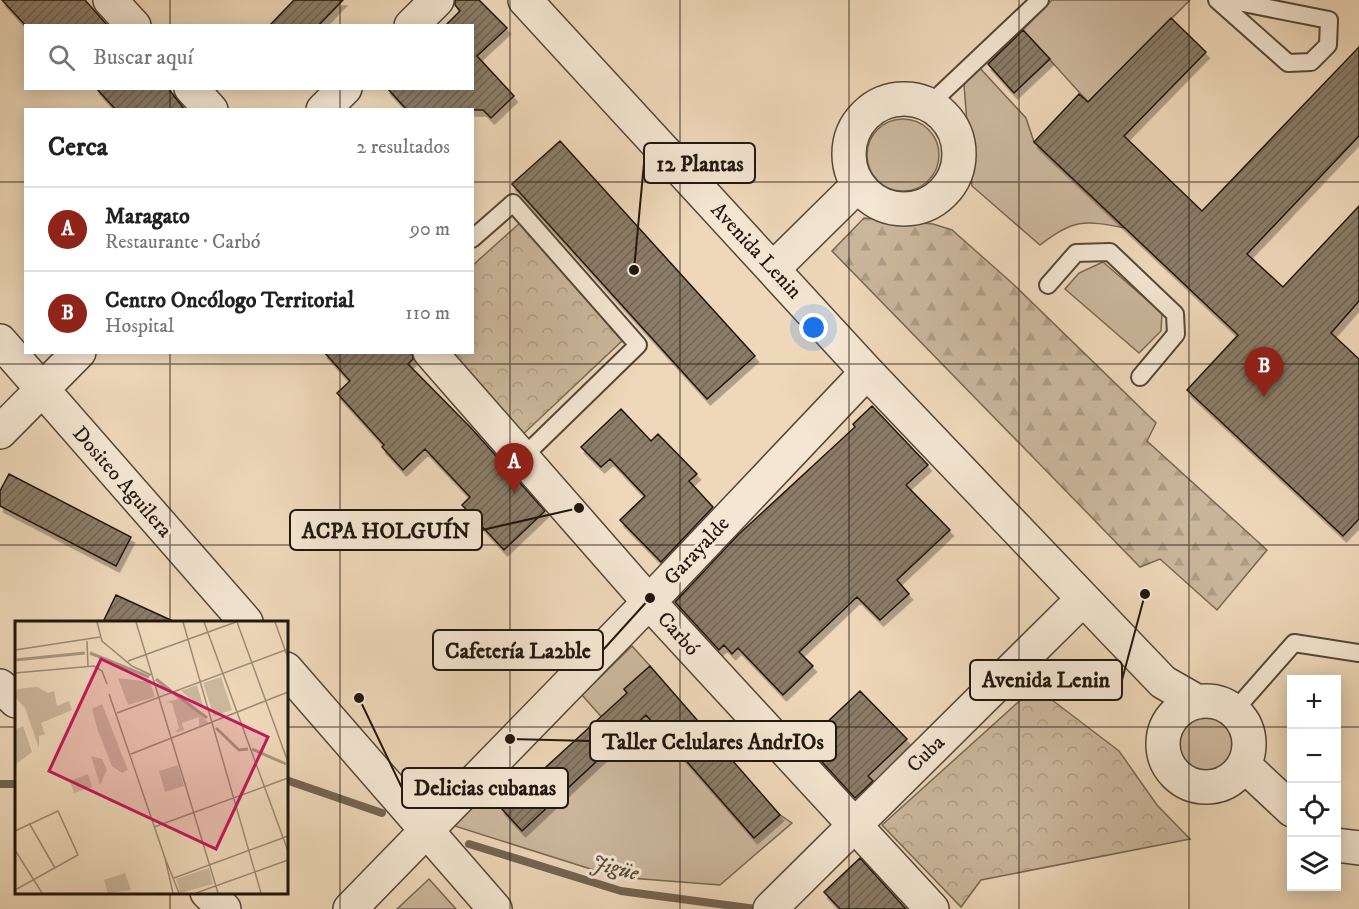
<!DOCTYPE html>
<html lang="es">
<meta charset="utf-8">
<style>
:root{--surface:#fff;--page:#f6f6f6;--text:#222;--muted:#767676;--line:#e0e0e0;--accent:#8f2418}
body{margin:0;font-family:"IM FELL DW Pica",serif;background:var(--page);color:var(--text)}
.controls{position:absolute;right:18px;bottom:18px;display:grid;overflow:hidden;border-radius:0px;box-shadow:0 3px 15px #0003}
.controls button{width:54px;height:54px;display:grid;place-items:center;padding:0;border:0;border-bottom:2px solid var(--line);background:var(--surface);color:var(--text);font:30px sans-serif}
.you{position:absolute;left:814px;top:328px;width:21px;height:21px;margin:-15px;border:4px solid #fff;border-radius:50%;background:#1a73e8;box-shadow:0 0 0 9px #1a73e833}
.badge{display:grid;place-items:center;width:39px;height:39px;border-radius:50%;background:var(--accent);color:#fff;font-size:20px;font-weight:700}
.pin{position:absolute;translate:-50% -50px;filter:drop-shadow(0 2px 3px #0008)}
.pin::after{content:'';position:absolute;top:32px;width:21px;height:18px;background:inherit;clip-path:polygon(0 0,100% 0,50% 100%)}
.list{margin:0;padding:0;list-style:none}
h2{display:flex;justify-content:space-between;align-items:center;height:78px;margin:0;padding:0 24px;font-size:26px}
h2 small{font-size:20px;font-weight:400;color:var(--muted)}
.list li{display:grid;grid-template-columns:39px 1fr auto;gap:18px;align-items:center;box-sizing:border-box;height:84px;padding:0 24px;border-top:2px solid var(--line)}
.list b{display:block;font-size:22px;white-space:nowrap}
.list p{margin:0;font-size:20px;white-space:nowrap;color:var(--muted)}
.list em{font-size:20px;font-style:normal;color:var(--muted)}
.icon{flex:none;width:33px;height:33px;fill:none;stroke:currentColor;stroke-width:2;stroke-linecap:round;stroke-linejoin:round}
.map{position:relative;flex:none;width:1359px;height:909px;overflow:hidden}
.search{position:absolute;background:var(--surface);box-shadow:0 3px 15px #0003;left:24px;top:24px;width:450px;height:66px;display:flex;align-items:center;gap:15px;box-sizing:border-box;padding:0 21px;border-radius:0px;color:var(--muted);font-size:22px}
.panel{position:absolute;background:var(--surface);box-shadow:0 3px 15px #0003;left:24px;top:108px;width:450px;height:246px;border-radius:0px}
.map>svg:first-child{display:block}
.grass{fill:#cbb79c;stroke:#766856;stroke-width:1.5}
.forest{fill:url(#forest-firs);stroke:#766856;stroke-width:1.5}
.park{fill:url(#park-crowns);stroke:#766856;stroke-width:1.5}
.lines{fill:none;stroke-linecap:round;stroke-linejoin:round}
.stream{stroke:#726452;stroke-width:8}
.building{fill:url(#building-hatch);stroke:#20180f;stroke-width:1.5;filter:url(#shadow)}
.service-casing{stroke:#54483a;stroke-width:20}
.minor-casing{stroke:#54483a;stroke-width:36}
.tertiary-casing{stroke:#54483a;stroke-width:36}
.service{stroke:#f4e6d2;stroke-width:16}
.minor{stroke:#f4e6d2;stroke-width:33}
.tertiary{stroke:#f4e6d2;stroke-width:33}
.grid{fill:none;stroke:#20180f;stroke-width:1.5;stroke-opacity:0.55}
.labels{text-anchor:middle;dominant-baseline:central;stroke-width:6;stroke-linejoin:round;paint-order:stroke}
.street-label{font-size:21px;fill:#20180f;stroke:#f4e6d2}
.water-label{font-size:22px;font-style:italic;fill:#564b3c;stroke:#f4e6d2}
.inset-river{fill:none;stroke:#a8977f;stroke-width:3}
.inset-road{fill:none;stroke:#9c8b75;stroke-width:1.5}
.view{fill:#c2185b;fill-opacity:0.15;stroke:#c2185b;stroke-width:3}
.inset-edge{fill:none;stroke:#20180f;stroke-width:3}
.leader{fill:none;stroke:#20180f;stroke-width:2}
.callout-dot{fill:#20180f;stroke:#f4e6d2;stroke-width:2}
.callout{fill:#f4e6d2;stroke:#20180f;stroke-width:2}
.callout-label{font-size:22px;text-anchor:middle;font-weight:bold;fill:#20180f}
</style>
<div class="map">
<svg width="1359" height="909" viewBox="0 0 1359 909">
<defs>
<pattern id="forest-firs" width="22" height="20" patternUnits="userSpaceOnUse" patternTransform="scale(1.5)"><rect width="22" height="20" fill="#cbb79c"/><path d="M5 1l3.5 6h-7zM16 11l3.5 6h-7z" fill="#ae9d85"/></pattern>
<pattern id="park-crowns" width="20" height="18" patternUnits="userSpaceOnUse" patternTransform="scale(1.5)"><rect width="20" height="18" fill="#cbb79c"/><path d="M2 6a3 3 0 1 1 6 0M12 15a3 3 0 1 1 6 0" fill="none" stroke="#ae9d85"/></pattern>
<pattern id="building-hatch" width="6" height="6" patternUnits="userSpaceOnUse" patternTransform="scale(1.5)"><rect width="6" height="6" fill="#8b7c67"/><path d="M-1 1l2-2M0 6l6-6M5 7l2-2" fill="none" stroke="#716553"/></pattern>
<filter id="shadow"><feDropShadow dx="3.5" dy="6" stdDeviation="0" flood-color="#0004"/></filter>
</defs>
<rect width="100%" height="100%" fill="#eed8b9"/>
<filter id="stains"><feTurbulence type="fractalNoise" baseFrequency=".00333" numOctaves="4"/><feColorMatrix values="0 0 0 0 .2 0 0 0 0 .09 0 0 0 0 .02 0 0 0 .5 -.17"/></filter>
<radialGradient id="worn" r=".72"><stop offset=".6" stop-color="#630" stop-opacity="0"/><stop offset="1" stop-color="#630" stop-opacity=".3"/></radialGradient>
<path class="grass" d="M1052,0H1190L1088,102L1023,30Z
M977,65L1026,118L1034,142L1125,228C1084,220 1073,219 1040,245L972,186L964,85Z
M867 155a36 36 0 1 1 72 0a36 36 0 1 1-72 0Z
M1103,262L1162,313L1161,331L1139,353L1065,289L1079,273Z
M632,646L650,666L624,689L753,837L780,815L792,823L720,885L616,877L442,822L496,769L511,799L522,830L621,739L582,695Z
M1177 745a29 29 0 1 1 58 0a29 29 0 1 1-58 0Z
M429,879L456,909H397Z"/>
<path class="forest" d="M864,218L933,224L952,230L1012,283L1156,423L1147,441L1267,550L1217,610L1160,559L1140,567L832,251Z"/>
<path class="park" d="M521,222L622,341L518,439L441,353L472,352L473,265Z
M1035,687L1119,751L1157,805L1190,839L981,880L961,907L882,825Z"/>
<g class="lines">
<path class="stream" d="M286,780L382,813
M0,784H16
M469,844L621,891L756,909"/>
</g>
<path class="building" d="M2,0H85L108,26H26Z
M294,0H343L318,26H269Z
M455,0H479L507,28L477,56L514,96L491,118L483,110H407L387,88H472V26H445L460,11L455,5Z
M1171,18L1206,52L1124,136L1202,211L1359,47V136L1247,254L1283,287L1359,206V301L1331,333L1359,359V519L1343,536L1187,390L1238,335L1034,142L1079,94L1088,102Z
M1023,30L1050,59L1014,93L988,64Z
M96,88H168L185,110H116Z
M560,141L755,356L707,399L512,184Z
M324,352H412L413,359L408,364L472,429L545,511L504,550L462,505L470,497L425,449L403,470L382,447L384,445L337,393L350,381Z
M872,406L928,465L906,485L950,530L897,580L909,594L880,620L857,597L799,652L813,666L783,695L738,648L732,654L724,645L719,650L675,602L739,534L855,427L853,424Z
M621,409L651,441L658,434L697,474L689,481L713,507L661,562L620,520L645,496L610,459L601,467L581,447Z
M9,474L131,537L116,566L0,506V491Z
M116,595L175,622H103Z
M650,666L780,815L754,838L646,715L522,831L501,808L627,693L624,689Z
M860,691L907,739L868,776L873,781L855,798L802,740L821,723L823,726Z
M860,858L906,909H840L824,892Z"/>
<g class="lines">
<defs>
<path id="service" d="M1217,0L1288,63L1311,62L1328,45L1329,20L1228,0
M931,103L1040,0
M472,239L513,203L638,345L524,456
M1048,285L1076,253L1110,252L1175,314L1176,334L1140,377
M1234,711L1294,643L1359,653"/>
<path id="minor" d="M411,26L437,0
M849 154a55 55 0 1 1 110 0a55 55 0 1 1-110 0Z
M323,110L345,88
M773,269L858,185
M0,341L246,622
M0,432L79,352
M286,669L495,909
M0,686L16,701
M207,892L224,909"/>
<path id="tertiary" d="M110,0L134,26
M525,0L867,372L1116,633L1163,682L1198,702
M191,88L211,110
M430,352L649,602L932,909
M1163 744a43 43 0 1 1 86 0a43 43 0 1 1-86 0Z
M1244,765L1292,810
M1336,845L1359,848
M350,909L649,602L867,372
M770,909L1083,599"/>
</defs>
<use href="#service" class="service-casing"/>
<use href="#minor" class="minor-casing"/>
<use href="#tertiary" class="tertiary-casing"/>
<use href="#service" class="service"/>
<use href="#minor" class="minor"/>
<use href="#tertiary" class="tertiary"/>
</g>
<path class="grid" d="M170,0V26M340,0V26M510,0V909M680,0V909M849,0V909M1019,0V909M1189,0V909M170,88V110M340,88V110M0,182H26M472,182H1359M170,352V622M340,352V909M0,364H1359M0,545H1359M0,727H16M286,727H1292M1336,727H1359M170,892V909"/>
<g class="labels">
<g class="street-label">
<text transform="translate(756 251) rotate(47)">Avenida Lenin</text>
<text transform="translate(122 482) rotate(49)">Dositeo Aguilera</text>
<text transform="translate(697 551) rotate(-47)">Garayalde</text>
<text transform="translate(678 634) rotate(48)">Carbó</text>
<text transform="translate(926 754) rotate(-44)">Cuba</text>
</g>
<g class="water-label">
<text transform="translate(615 868) rotate(14)">Jigüe</text>
</g>
</g>
<g transform="translate(15 621)">
<rect width="273" height="273" fill="#eed8b9"/>
<path d="M206,56L217,89L199,95L188,62ZM22,66L33,72L39,70L42,85L54,80L57,89L26,102L30,113L24,115V127L10,87L0,76L2,68ZM163,78L176,85L194,102L184,105V96L167,102L169,109L160,112L164,107L157,82L151,81ZM8,105L17,131L0,144V109ZM76,135L87,138L92,149L85,164ZM73,153L77,166L59,172L55,160Z" fill="#cbb79c"/>
<path d="M87,83L113,149L107,152L97,145L83,110L77,88Z" fill="#cbb79c"/>
<path d="M103,57L135,61L140,76L113,84ZM182,64L189,88L166,70ZM163,144L169,165L150,171L144,150ZM194,247L198,263L165,272L161,258ZM110,252L116,269L93,272L89,259Z" fill="#cbb79c"/>
<path class="inset-river" d="M75,32L134,56M0,39L70,32M141,58L156,70M160,73L192,97M201,107L224,129L233,128M237,128L271,143"/>
<path class="inset-road" d="M82,1L87,20L117,45L136,54M121,1L203,272M168,1L246,272M189,1L273,230M222,1L273,141M260,1L273,37M72,20L73,45M0,29L85,16M113,40L221,1M0,52L79,45L87,50L92,63M94,73L150,237L158,272M102,92L273,28M116,133L273,71M14,202L40,247M139,206L273,157M0,210L43,190L63,234L0,269M0,229L27,272M150,237L164,272M159,257L273,215M181,272L273,239"/>
<path class="view" d="M86,38L253,116L201,228L34,150Z"/>
<rect width="273" height="273" class="inset-edge"/>
</g>
<path class="leader" d="M634 270L644 163M579 508L482 530M650 598L603 650M1145 594L1122 680M510 739L590 741M359 698L402 788"/>
<g class="callout-dot">
<circle cx="634" cy="270" r="6"/>
<circle cx="579" cy="508" r="6"/>
<circle cx="650" cy="598" r="6"/>
<circle cx="1145" cy="594" r="6"/>
<circle cx="510" cy="739" r="6"/>
<circle cx="359" cy="698" r="6"/>
</g>
<g class="callout">
<rect x="644" y="143" width="111" height="40" rx="6"/>
<rect x="290" y="510" width="192" height="40" rx="6"/>
<rect x="433" y="630" width="170" height="40" rx="6"/>
<rect x="970" y="660" width="152" height="40" rx="6"/>
<rect x="590" y="721" width="246" height="40" rx="6"/>
<rect x="402" y="768" width="166" height="40" rx="6"/>
</g>
<g class="callout-label">
<text x="700" y="171">12 Plantas</text>
<text x="386" y="538">ACPA HOLGUÍN</text>
<text x="518" y="658">Cafetería La2ble</text>
<text x="1046" y="687">Avenida Lenin</text>
<text x="713" y="749">Taller Celulares AndrIOs</text>
<text x="485" y="795">Delicias cubanas</text>
</g>
<rect width="100%" height="100%" filter="url(#stains)"/>
<rect width="100%" height="100%" fill="url(#worn)"/>
</svg>
<div class="controls">
<button>+</button>
<button>−</button>
<button><svg class="icon" aria-label="locate" viewBox="0 0 24 24"><circle cx="12" cy="12" r="6"/><path d="M12 2v4M12 18v4M2 12h4M18 12h4"/></svg></button>
<button><svg class="icon" aria-label="layers" viewBox="0 0 24 24"><path d="M12 4l9 5-9 5-9-5zM3 14l9 5 9-5"/></svg></button>
</div>
<div class="you"></div>
<div class="pin badge" style="left:514px;top:493px">A</div>
<div class="pin badge" style="left:1264px;top:397px">B</div>
<div class="search"><svg class="icon" aria-label="search" viewBox="0 0 24 24"><circle cx="10" cy="10" r="6"/><path d="M15 15l6 6"/></svg>Buscar aquí</div>
<section class="panel">
<h2>Cerca<small>2 resultados</small></h2>
<ul class="list">
<li><span class="badge">A</span><div><b>Maragato</b><p>Restaurante · Carbó</p></div><em>90 m</em></li>
<li><span class="badge">B</span><div><b>Centro Oncólogo Territorial</b><p>Hospital</p></div><em>110 m</em></li>
</ul>
</section>
</div>
